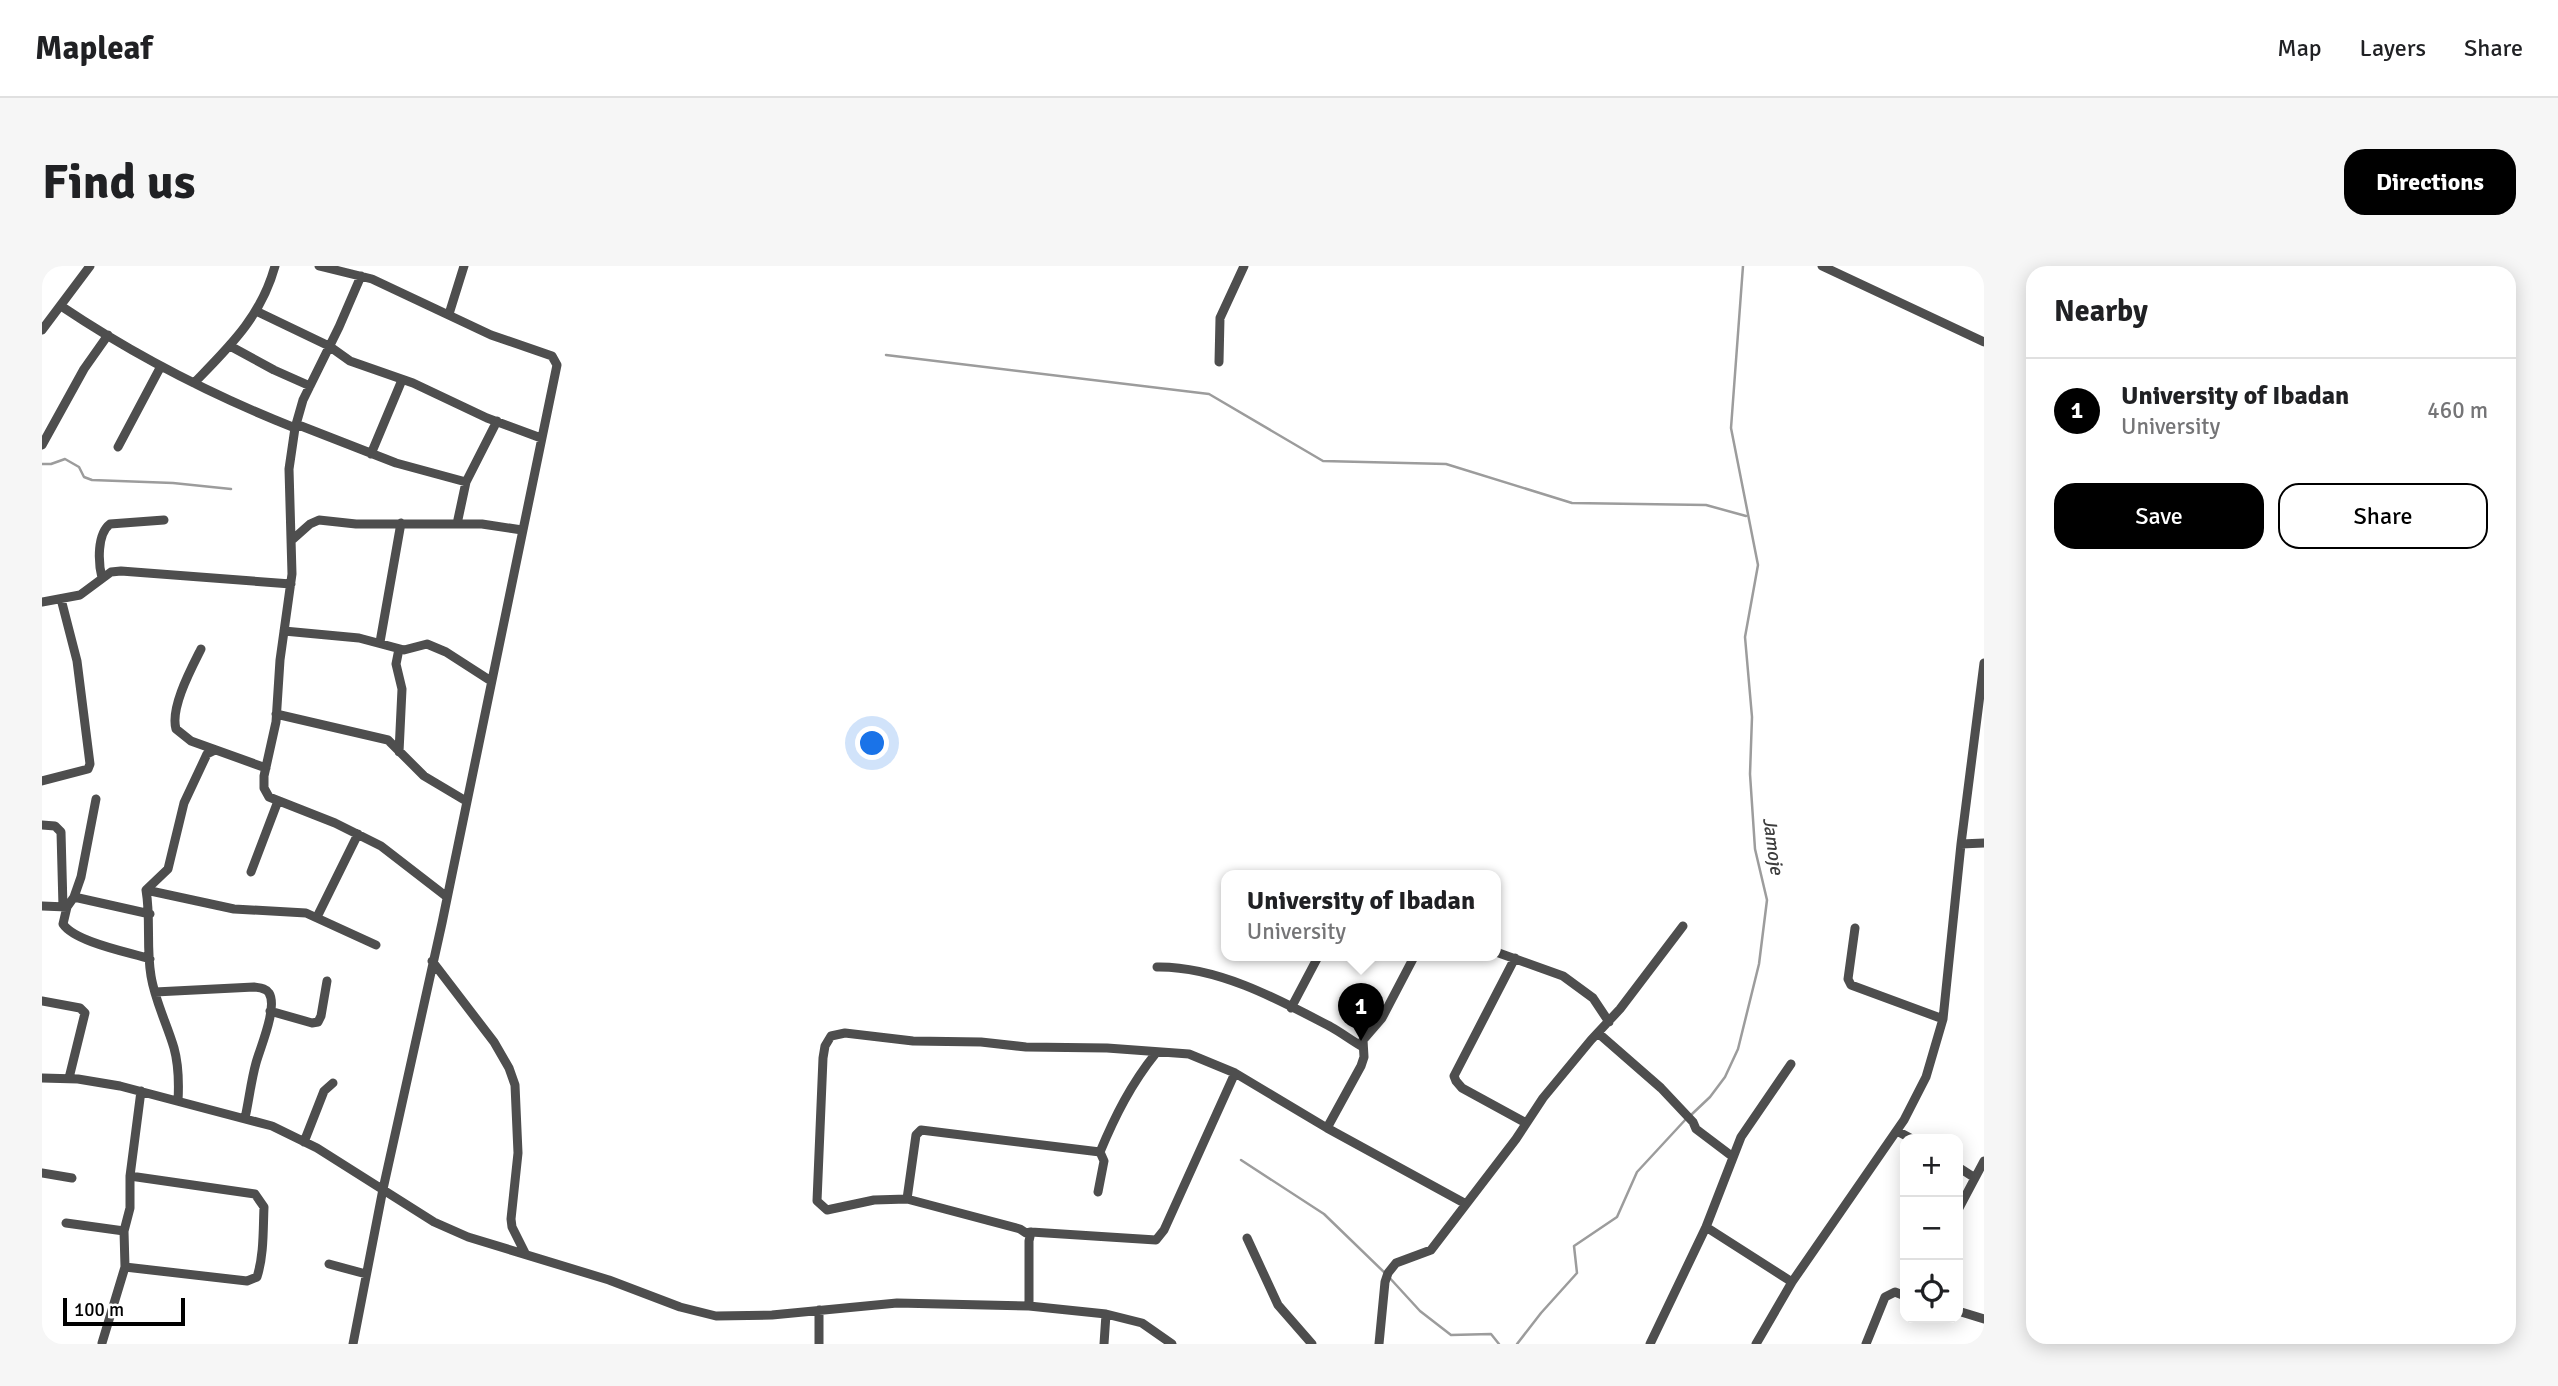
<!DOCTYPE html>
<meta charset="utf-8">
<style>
:root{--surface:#fff;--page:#f6f6f6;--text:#202124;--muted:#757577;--line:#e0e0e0;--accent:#000}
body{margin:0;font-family:Signika,sans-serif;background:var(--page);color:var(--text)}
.controls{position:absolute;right:21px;bottom:21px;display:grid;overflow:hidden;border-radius:14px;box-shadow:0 4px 18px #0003}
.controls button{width:63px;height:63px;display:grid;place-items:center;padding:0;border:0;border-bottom:2px solid var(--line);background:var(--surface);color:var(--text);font:35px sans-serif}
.scale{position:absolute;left:21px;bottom:18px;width:122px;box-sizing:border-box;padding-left:7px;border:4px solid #000;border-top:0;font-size:19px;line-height:24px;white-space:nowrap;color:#000;-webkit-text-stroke:5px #fff;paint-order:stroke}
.you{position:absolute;left:831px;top:478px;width:24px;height:24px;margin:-18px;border:5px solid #fff;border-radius:50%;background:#1a73e8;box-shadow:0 0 0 10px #1a73e833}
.badge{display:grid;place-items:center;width:46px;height:46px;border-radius:50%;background:var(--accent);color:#fff;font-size:23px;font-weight:700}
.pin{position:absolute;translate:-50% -58px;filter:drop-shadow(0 2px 4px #0008)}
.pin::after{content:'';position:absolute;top:37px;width:24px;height:21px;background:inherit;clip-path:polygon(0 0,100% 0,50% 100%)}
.popup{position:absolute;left:1179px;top:604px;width:280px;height:91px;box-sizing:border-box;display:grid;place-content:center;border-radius:14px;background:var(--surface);filter:drop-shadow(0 2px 5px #0005);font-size:23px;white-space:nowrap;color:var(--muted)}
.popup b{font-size:26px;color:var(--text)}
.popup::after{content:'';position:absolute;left:50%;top:100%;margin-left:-14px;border:14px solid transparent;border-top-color:var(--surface)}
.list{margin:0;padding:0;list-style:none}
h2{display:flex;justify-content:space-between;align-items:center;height:91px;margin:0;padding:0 28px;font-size:30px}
h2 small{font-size:23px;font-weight:400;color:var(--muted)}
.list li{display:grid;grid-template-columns:46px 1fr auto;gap:21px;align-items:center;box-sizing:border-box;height:105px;padding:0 28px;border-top:2px solid var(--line)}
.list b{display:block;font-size:26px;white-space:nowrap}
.list p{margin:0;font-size:23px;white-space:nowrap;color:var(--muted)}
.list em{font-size:23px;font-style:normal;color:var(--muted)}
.actions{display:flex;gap:14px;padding:21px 28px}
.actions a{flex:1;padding:16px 0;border:2px solid var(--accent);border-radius:21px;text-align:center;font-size:24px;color:var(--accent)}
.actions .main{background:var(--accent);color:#fff}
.icon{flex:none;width:38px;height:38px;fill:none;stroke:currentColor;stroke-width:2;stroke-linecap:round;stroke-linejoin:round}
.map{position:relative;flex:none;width:1942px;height:1078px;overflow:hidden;border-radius:21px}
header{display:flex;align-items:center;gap:42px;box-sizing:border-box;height:98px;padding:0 35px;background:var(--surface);border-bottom:2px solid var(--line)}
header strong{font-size:33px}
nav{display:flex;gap:38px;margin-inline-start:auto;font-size:24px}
.intro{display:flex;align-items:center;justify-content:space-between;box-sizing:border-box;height:168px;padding:0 42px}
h1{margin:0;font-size:49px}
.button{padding:18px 32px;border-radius:21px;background:var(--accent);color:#fff;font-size:24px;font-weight:700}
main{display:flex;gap:42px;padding:0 42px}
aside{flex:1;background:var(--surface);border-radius:21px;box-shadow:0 4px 18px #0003}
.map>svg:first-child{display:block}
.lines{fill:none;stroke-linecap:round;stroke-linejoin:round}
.stream{stroke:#9c9c9c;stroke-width:2.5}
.minor{stroke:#4e4e4e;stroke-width:9}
.labels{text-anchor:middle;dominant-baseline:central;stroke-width:6;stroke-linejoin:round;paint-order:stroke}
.water-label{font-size:19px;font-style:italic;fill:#3d3d3d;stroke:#fff}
</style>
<header>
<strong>Mapleaf</strong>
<nav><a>Map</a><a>Layers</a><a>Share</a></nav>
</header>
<div class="intro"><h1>Find us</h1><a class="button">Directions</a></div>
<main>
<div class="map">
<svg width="1942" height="1078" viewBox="0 0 1942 1078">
<rect width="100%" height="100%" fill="#fff"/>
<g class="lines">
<path class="stream" d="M844,89L1167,128L1281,195L1404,198L1530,237L1664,239L1704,250
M0,198H9L23,193L37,201L42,211L50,214L131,217L189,223
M1649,849L1668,831L1683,811L1696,783L1717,698L1725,634L1713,583L1708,508L1710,451L1703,371L1716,299L1689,162L1701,0
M1199,894L1282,948L1345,1009L1378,1045L1409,1069L1449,1068L1457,1078
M1475,1078L1499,1047L1535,1007L1532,980L1575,951L1595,906L1644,853"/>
<path class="minor" d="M277,0L330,13L449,69L510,90L515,99L400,657L341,923L311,1078
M1780,0L1942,76
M319,10L297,61L261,134L253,162L247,203L250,308L238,394L234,456L222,510V522L227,531L293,557L339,580L405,631
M19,40C92,89 172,130 253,162
M214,45L287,80L308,95L371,117L445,152L499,172
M407,48L422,0
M0,64L48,0
M188,80L232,104L268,120
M1177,96L1178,52L1202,0
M152,117C187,81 219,51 233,0
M254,158L354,197L424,216
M0,179L42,103L66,69
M76,181L119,100
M329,188L360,114
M415,258L424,216L455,155
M250,274L268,258L277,254L314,258H440L480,264
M60,312C56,296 55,268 68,258L122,254
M0,336L38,329L69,306L79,305L249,318
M242,365L317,372L362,384L385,378L404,386L449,415
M338,376L359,257
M159,383C149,403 128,442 134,463L149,475L224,502
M357,383L354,398L360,423L357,486
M234,448L346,474L382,510L424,535
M0,515L46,503L48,498L35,395L19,333
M0,559L13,560L19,566L21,641
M1919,578L1942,577
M209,606L236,535
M104,624L192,643L264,647L334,679
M32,631L39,611L54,533
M0,640L25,641
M275,651L316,568
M1813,662L1806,713L1809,719L1901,753
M1454,686L1521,710L1551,732L1567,756
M1473,692L1412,810L1414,815L1420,822L1484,857
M108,693C86,686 33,676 21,658L25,641L32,631L108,648
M390,695L452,776L467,802L473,819L476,887L469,953L470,961L483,987
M1115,701C1175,700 1236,733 1289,761C1300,767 1310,775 1321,781
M113,726L212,721C218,722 224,722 227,727C236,741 218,782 214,797C209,815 207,834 203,852
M0,735L38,742L43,747L27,812
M1249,742L1277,689
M228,745L270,757L276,756L279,750L285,715
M1556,767L1619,822L1651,856L1654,863L1691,891
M0,812L36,813L78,820L230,860L275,882L392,956L426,971L567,1014L638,1041L674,1050L730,1049L855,1037L987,1040L1064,1048L1100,1057L1130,1078
M136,835C137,817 137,800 132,782C125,758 113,735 109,710C104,681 109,653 104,624L126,603L142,537L165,488L173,484
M1285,862L1319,800L1322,791L1321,774L1340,752L1373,689
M1855,865L1870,873
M262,876L282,825L291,817
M1058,886C1073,850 1089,818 1114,787
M1916,901L1933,912
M0,907L30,912
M865,933L874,869L879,864L1058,886L1062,895L1056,926
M1916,944L1942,895
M24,957L82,965
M1664,961L1750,1016
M989,966L1114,974L1122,964L1193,807
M1205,972L1236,1039L1270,1078
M287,998L324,1008
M83,1001L205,1015L215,1011C222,989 221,964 222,941L213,928L88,910
M987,1040V975L989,966L984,967L978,963L865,933L832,934L785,944L775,935L781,792L783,780L789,770L803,767L871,775L939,776L984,781L1065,782L1147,788L1193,807L1285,862L1424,938
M777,1044V1078
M1916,1045L1942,1053
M60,1077L83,1001L82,965L88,942V910L99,825
M1062,1078L1064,1048
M1337,1078L1343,1016L1346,1007L1354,997L1389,984L1474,873L1501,832L1549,774L1578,743L1641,660
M1608,1078L1664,961L1699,871L1749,798
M1714,1078L1750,1016L1862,854L1884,811L1901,753L1919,578L1942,397
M1824,1078L1843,1031L1853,1026L1863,1030"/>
</g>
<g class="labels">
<g class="water-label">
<text transform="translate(1731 580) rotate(82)">Jamoje</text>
</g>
</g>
</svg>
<div class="controls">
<button>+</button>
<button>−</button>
<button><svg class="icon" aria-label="locate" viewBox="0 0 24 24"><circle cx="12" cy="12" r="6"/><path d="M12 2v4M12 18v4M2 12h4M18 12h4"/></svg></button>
</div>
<div class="scale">100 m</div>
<div class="you"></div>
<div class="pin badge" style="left:1319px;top:775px">1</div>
<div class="popup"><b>University of Ibadan</b>University</div>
</div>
<aside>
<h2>Nearby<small></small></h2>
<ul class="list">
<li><span class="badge">1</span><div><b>University of Ibadan</b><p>University</p></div><em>460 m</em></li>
</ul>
<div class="actions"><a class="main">Save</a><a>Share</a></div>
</aside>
</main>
